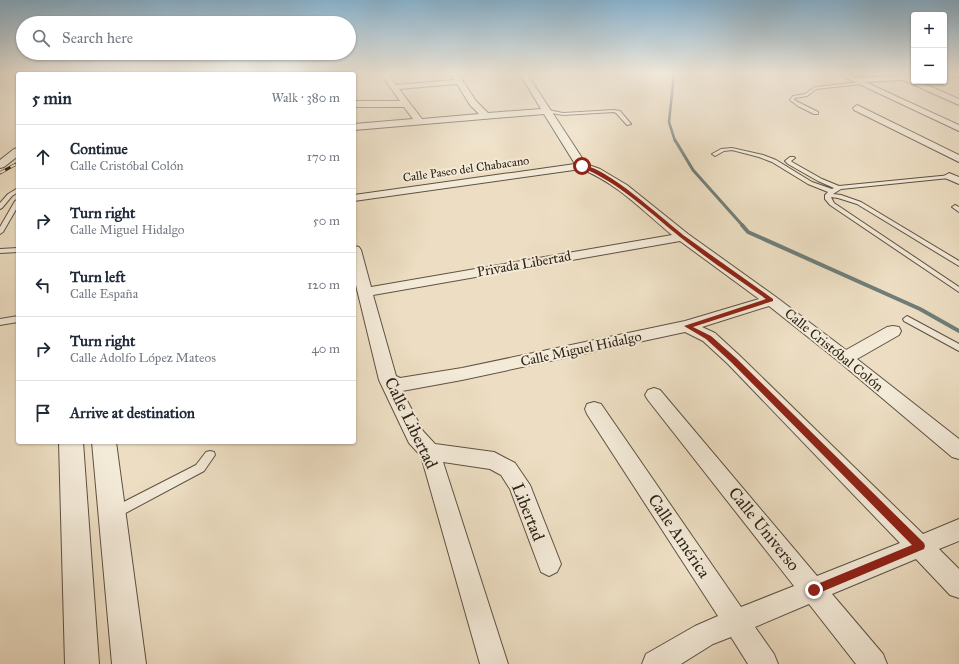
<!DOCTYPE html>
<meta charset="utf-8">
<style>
:root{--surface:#fff;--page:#f2f2f3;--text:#1f2937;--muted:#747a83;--line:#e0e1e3}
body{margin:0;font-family:"IM FELL Great Primer",serif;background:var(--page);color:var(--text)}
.controls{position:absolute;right:12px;top:12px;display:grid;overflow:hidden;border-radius:4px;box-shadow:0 1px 3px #0004}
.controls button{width:36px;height:36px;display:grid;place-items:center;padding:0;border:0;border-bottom:1px solid var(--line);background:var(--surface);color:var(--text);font:20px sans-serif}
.stop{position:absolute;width:12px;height:12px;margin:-9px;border:3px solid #8f2418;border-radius:50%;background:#fff}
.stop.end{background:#8f2418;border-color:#fff;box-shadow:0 1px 4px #0008}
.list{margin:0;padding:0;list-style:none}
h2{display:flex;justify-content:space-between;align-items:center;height:52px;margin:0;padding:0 16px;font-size:17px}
h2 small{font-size:13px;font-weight:400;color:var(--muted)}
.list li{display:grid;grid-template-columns:26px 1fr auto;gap:12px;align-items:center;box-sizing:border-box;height:64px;padding:0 16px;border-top:1px solid var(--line)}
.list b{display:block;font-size:15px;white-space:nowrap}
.list p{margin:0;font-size:13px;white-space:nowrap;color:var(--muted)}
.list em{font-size:13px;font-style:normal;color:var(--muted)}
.icon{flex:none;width:22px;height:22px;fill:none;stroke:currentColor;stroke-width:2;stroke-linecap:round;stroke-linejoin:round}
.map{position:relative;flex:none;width:959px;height:664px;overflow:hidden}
.search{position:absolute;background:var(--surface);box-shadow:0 1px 3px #0004;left:16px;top:16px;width:340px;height:44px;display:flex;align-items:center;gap:10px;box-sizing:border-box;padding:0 14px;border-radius:22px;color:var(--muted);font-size:15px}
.panel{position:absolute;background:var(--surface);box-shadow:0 1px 3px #0004;left:16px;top:72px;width:340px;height:372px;border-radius:4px}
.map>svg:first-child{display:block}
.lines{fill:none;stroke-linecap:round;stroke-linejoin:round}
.stream-far2{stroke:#6f7e79;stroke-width:2.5}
.stream-far1{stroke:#6f7e79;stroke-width:3}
.stream{stroke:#6f7e79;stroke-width:4}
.service-casing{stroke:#5e5242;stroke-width:2}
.minor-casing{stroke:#5e5242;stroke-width:2}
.tertiary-casing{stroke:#5e5242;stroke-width:2}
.service{fill:#f3ead8;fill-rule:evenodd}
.minor{fill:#f3ead8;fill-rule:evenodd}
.tertiary{fill:#f3ead8;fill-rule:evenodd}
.rail-casing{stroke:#2e2317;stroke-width:3}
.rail{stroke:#f3ead8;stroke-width:2;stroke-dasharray:6;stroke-linecap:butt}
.route{fill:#8f2418}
.labels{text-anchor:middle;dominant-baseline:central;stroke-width:4;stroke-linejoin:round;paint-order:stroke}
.far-street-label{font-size:12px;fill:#2e2317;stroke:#f3ead8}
.street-label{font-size:14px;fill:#2e2317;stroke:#f3ead8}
.near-street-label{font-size:17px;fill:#2e2317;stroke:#f3ead8}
</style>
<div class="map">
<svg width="959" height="664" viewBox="0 0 959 664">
<rect width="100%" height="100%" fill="#eddec3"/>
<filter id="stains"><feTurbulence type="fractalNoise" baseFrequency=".005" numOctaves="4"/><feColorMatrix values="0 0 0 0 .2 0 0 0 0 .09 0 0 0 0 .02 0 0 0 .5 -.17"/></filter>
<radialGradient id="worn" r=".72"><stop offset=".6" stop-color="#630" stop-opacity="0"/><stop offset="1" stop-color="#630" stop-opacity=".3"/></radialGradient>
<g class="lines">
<path class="stream-far2" d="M674,74L669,122L675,141"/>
<path class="stream-far1" d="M675,140L693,170L743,226"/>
<path class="stream" d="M742,225L748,232L920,309L959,331"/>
<defs>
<path id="service" d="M758,74H765L759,76Z
M861,82L862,84L816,89L807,96L795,98L794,100L818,112V114H814L798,106L790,100L793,96L805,94L815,87Z
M548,110L563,113L614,110L620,111L631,124L627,125L616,113L614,112L563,115L546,112V110Z
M732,148L763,155L776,160L812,182L832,189L834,188L818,181L788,164L785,161L790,157H794L795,158L791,161L792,162L822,179L839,186L951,175L952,176L949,178L841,189L833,194L841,195L861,202L959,261V266L857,204L838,198L831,197L834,203L959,287V292L830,205L825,199V195L828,192L808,184L772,162L759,157L732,150L724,151L715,156L712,154L721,149Z
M18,188V192L12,196L2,208L0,209V203L8,194Z
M18,199V206L3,232L0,234V227L15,201Z
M955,205L959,207V212L952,207Z
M18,248V252L0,253V249Z
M18,316V322L0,325V319Z
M907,316L959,344V351L904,321L903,319Z
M210,451L214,452L215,455L204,471L120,516L116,517L112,516L111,512L112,508L196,465L206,452Z"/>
<path id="minor" d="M381,74H388L396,85L454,80L451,74H458L476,101L488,113L541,109L520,74H527L586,164L600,169L627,185L688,234L776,297L846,350L887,327L893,326L899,327L901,331L899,335L857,359L959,439V459L952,457L837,360L769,306L702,327L715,333L740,356L923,534L959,519V541L939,549L959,569V598L950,595L916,559L832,594L883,654L887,664H856L809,604L755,627L774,654L778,664H748L731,637L713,644L681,664H642L646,654L695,626L718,616L587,414L585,409L587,404L594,402L601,404L741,607L794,586L648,400L645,395L648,390L654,388L660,390L817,576L900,543L728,364L703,341L685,332L462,380L402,391L423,431L435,444L494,452L515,463L530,485L561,564L557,572L549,576L541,572L510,489L501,475L490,469L443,462L508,664H480L421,456L409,443L379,380L354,277V246L359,247L361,250L371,287L672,235C643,211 617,183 581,169L354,201V195L575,164L544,114L354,130V124L413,119L404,107H354V101H400ZM457,84L470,105L479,114L422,119L399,89ZM680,241L759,299L685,321L462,368L400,378L396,376L373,295Z
M838,74H848L856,78L914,75V81H918L959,99V105L903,80L865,82L959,125V131Z
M948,74H959V76H951Z
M857,105L959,155V162L854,110L853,108Z
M18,148V156L4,167L0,168V160L14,149Z
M949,173L959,177V184L945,178L944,176Z"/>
<path id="tertiary" d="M59,442H83L99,664H65Z
M92,442H116L146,664H112Z"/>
</defs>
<use href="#service" class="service-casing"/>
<use href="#minor" class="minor-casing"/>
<use href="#tertiary" class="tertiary-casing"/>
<use href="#service" class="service"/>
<use href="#minor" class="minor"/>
<use href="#tertiary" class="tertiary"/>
<defs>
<path id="rail" d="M0,173L18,163"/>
</defs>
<use href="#rail" class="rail-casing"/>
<use href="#rail" class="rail"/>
</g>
<linearGradient id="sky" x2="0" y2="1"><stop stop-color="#89b7d6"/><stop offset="0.44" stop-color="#f7f0e4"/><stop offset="1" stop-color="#f7f0e4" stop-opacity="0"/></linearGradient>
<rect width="959" height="167" fill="url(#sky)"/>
<path class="route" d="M581,165C605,165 665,221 686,237C715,258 744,278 773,299V301L693,327L711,336L736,358L924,543L925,546L924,549L814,595L810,594L809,590L810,587L912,545L731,362L706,339L684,326L766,299C738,279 707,259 680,237C648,211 619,183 581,167Z"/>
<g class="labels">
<g class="far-street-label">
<text transform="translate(466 169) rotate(-8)">Calle Paseo del Chabacano</text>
</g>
<g class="street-label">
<text transform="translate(524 264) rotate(-10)">Privada Libertad</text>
<text transform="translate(581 349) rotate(-12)">Calle Miguel Hidalgo</text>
<text transform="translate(834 350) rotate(39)">Calle Cristóbal Colón</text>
</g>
<g class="near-street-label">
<text transform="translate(411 423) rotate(64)">Calle Libertad</text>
<text transform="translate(528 512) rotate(68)">Libertad</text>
<text transform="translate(764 529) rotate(51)">Calle Universo</text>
<text transform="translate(679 536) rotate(56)">Calle América</text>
</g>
</g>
<rect width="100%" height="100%" filter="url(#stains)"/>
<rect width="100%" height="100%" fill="url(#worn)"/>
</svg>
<div class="controls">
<button>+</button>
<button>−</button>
</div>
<div class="stop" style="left:582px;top:166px"></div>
<div class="stop end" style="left:814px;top:590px"></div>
<div class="search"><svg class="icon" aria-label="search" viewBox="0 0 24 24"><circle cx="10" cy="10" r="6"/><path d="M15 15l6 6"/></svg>Search here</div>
<section class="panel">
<h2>5 min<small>Walk · 380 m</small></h2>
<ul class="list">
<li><svg class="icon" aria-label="ahead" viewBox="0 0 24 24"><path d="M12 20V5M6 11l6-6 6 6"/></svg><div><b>Continue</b><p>Calle Cristóbal Colón</p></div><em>170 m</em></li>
<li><svg class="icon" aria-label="right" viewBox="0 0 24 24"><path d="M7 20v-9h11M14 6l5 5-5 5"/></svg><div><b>Turn right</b><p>Calle Miguel Hidalgo</p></div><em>50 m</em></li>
<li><svg class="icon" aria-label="left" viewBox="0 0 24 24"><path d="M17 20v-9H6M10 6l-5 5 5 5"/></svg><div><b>Turn left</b><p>Calle España</p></div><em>120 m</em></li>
<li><svg class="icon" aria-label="right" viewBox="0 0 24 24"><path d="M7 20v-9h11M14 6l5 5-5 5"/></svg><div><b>Turn right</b><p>Calle Adolfo López Mateos</p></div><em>40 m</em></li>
<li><svg class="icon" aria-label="arrive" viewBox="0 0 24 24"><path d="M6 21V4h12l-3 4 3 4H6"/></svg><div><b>Arrive at destination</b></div></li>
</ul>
</section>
</div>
